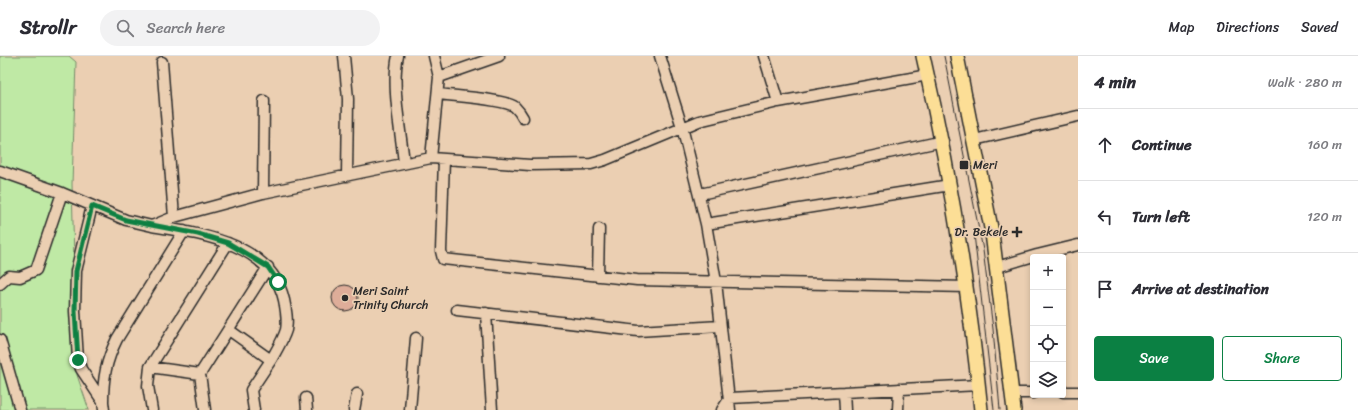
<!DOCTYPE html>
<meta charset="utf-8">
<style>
:root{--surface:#fff;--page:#f2f2f3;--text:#2b2b33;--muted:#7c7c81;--line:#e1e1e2;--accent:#0b8043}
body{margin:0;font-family:Sriracha,sans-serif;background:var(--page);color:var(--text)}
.controls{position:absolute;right:12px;bottom:12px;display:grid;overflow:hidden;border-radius:4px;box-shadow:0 2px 6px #0003}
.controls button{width:36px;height:36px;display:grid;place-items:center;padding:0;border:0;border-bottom:1px solid var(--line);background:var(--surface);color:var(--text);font:20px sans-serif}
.stop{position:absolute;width:12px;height:12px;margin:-9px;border:3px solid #0b8043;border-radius:50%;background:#fff}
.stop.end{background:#0b8043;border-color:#fff;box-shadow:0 1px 4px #0008}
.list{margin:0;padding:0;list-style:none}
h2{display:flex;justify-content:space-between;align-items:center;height:52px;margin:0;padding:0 16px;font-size:17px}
h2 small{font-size:13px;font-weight:400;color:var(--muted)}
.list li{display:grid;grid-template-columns:26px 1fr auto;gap:12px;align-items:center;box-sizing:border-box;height:72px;padding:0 16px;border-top:1px solid var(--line)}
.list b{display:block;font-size:15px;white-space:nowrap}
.list em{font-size:13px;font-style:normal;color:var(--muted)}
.actions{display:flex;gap:8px;padding:12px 16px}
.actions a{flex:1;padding:9px 0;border:1px solid var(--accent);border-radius:4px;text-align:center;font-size:14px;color:var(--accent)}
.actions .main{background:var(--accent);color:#fff}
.icon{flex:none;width:22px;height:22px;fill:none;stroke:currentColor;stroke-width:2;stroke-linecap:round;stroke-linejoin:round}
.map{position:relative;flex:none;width:1078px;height:354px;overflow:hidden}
header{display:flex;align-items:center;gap:24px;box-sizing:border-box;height:56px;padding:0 20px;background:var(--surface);border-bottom:1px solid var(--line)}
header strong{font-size:19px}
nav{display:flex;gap:22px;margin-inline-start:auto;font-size:14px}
.search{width:280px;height:36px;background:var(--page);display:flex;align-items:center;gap:10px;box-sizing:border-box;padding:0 14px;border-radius:22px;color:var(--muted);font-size:15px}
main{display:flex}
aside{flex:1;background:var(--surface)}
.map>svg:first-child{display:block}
.green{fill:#bfe9a5;stroke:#758a68}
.building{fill:#dead99;stroke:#2b2b2b}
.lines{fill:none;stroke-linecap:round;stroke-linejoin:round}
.minor-casing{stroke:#2b2b2b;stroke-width:13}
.major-casing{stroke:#2b2b2b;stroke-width:16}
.minor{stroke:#ebcfb2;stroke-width:10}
.major{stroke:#fcde96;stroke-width:13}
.tram{stroke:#2b2b2b;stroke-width:1}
.route{stroke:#0b8043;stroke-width:5}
.poi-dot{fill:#2b2b2b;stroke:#ebcfb2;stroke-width:1.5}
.labels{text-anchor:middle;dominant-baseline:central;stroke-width:3.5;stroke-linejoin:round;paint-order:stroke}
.poi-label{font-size:12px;fill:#2b2b2b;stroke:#ebcfb2;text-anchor:start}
</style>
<header>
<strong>Strollr</strong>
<div class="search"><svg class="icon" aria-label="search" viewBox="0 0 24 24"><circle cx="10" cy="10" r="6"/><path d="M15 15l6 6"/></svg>Search here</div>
<nav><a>Map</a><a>Directions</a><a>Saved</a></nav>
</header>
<main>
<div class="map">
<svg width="1078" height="354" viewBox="0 0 1078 354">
<rect width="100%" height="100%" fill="#ebcfb2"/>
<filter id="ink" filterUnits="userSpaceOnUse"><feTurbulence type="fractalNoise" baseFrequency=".025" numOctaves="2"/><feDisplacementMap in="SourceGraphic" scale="8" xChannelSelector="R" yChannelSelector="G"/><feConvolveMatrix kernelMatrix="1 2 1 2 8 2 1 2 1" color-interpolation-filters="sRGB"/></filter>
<g filter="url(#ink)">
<path class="green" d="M0,0H69L76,6L72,128L77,319L89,354H0Z"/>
<path class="building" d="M332 242a13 13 0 1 1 26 0a13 13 0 1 1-26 0Z"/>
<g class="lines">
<defs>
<path id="minor" d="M344,0L348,43L347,120
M398,0C391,29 401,76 404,107
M660,0L682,71L706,168L716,226L730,354
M764,0L778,46
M162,6L174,161
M439,21L499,0
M438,38C453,40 505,43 515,51C518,54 521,58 523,62
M974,84L1078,60
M431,102L439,21L434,0
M444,103L441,195L443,203L637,224L967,231
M0,115L62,137L126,164L152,170L174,161L263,137L431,102L530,109L591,108L605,104L699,65L778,46L928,19
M263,137L264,45
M700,138L943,85
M92,150L76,215L75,255L78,304L81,313L103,346L104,354
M706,168L950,129
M152,170C201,178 271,187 284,244C286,254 288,264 286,274C283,284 276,295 271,304
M997,211L1037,199L1078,189
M598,220L599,173
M0,228L9,220L20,221L36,214L62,137
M457,254L638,275L720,270
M486,257L492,354
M229,274L271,304L251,334L254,354
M0,284L20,354
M150,311L200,318
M844,336L845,354
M1063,336H1078
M1012,337H1033
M306,342L307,354
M103,346C103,322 106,305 117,283L184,175
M152,354L148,330L150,311L228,187
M205,354L200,318L268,211
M354,354L357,338
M410,354L416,282
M722,354L730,342L979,329
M898,354L899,333"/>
<path id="major" d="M923,0C950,117 969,235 981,354
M957,0L992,177L1014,354"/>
</defs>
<use href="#minor" class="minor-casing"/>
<use href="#major" class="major-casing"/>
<use href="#minor" class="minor"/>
<use href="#major" class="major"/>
<path class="tram" d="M944,0L983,194L993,273L1000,354
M974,178L994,354"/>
</g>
</g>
<g class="lines" filter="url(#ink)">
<path class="route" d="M78,304L75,255L76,215L92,150L126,164L198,178L228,187L268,211L278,226"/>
</g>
<g class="poi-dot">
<rect x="959" y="104" width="10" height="10" rx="2"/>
<path d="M1015 170h4v4h4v4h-4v4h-4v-4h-4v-4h4z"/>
<circle cx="345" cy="242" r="4"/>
</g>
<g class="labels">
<g class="poi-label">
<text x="973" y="109">Meri</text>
<text x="1008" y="176" text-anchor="end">Dr. Bekele</text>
<text x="353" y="235">Meri Saint<tspan x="353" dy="14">Trinity Church</tspan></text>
</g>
</g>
</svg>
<div class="controls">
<button>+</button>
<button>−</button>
<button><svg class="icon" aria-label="locate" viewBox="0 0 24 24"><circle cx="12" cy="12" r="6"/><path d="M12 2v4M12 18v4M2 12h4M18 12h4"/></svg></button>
<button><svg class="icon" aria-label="layers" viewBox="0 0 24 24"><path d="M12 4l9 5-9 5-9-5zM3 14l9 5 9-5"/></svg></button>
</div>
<div class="stop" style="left:278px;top:226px"></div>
<div class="stop end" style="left:78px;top:304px"></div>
</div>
<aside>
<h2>4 min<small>Walk · 280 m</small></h2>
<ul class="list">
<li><svg class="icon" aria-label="ahead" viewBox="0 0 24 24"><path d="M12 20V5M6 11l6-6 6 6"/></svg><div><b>Continue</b></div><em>160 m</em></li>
<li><svg class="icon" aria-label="left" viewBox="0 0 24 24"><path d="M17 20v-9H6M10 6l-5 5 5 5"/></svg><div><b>Turn left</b></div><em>120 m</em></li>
<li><svg class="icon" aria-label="arrive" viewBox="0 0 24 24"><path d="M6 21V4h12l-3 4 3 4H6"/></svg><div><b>Arrive at destination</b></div></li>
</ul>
<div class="actions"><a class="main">Save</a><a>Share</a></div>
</aside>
</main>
